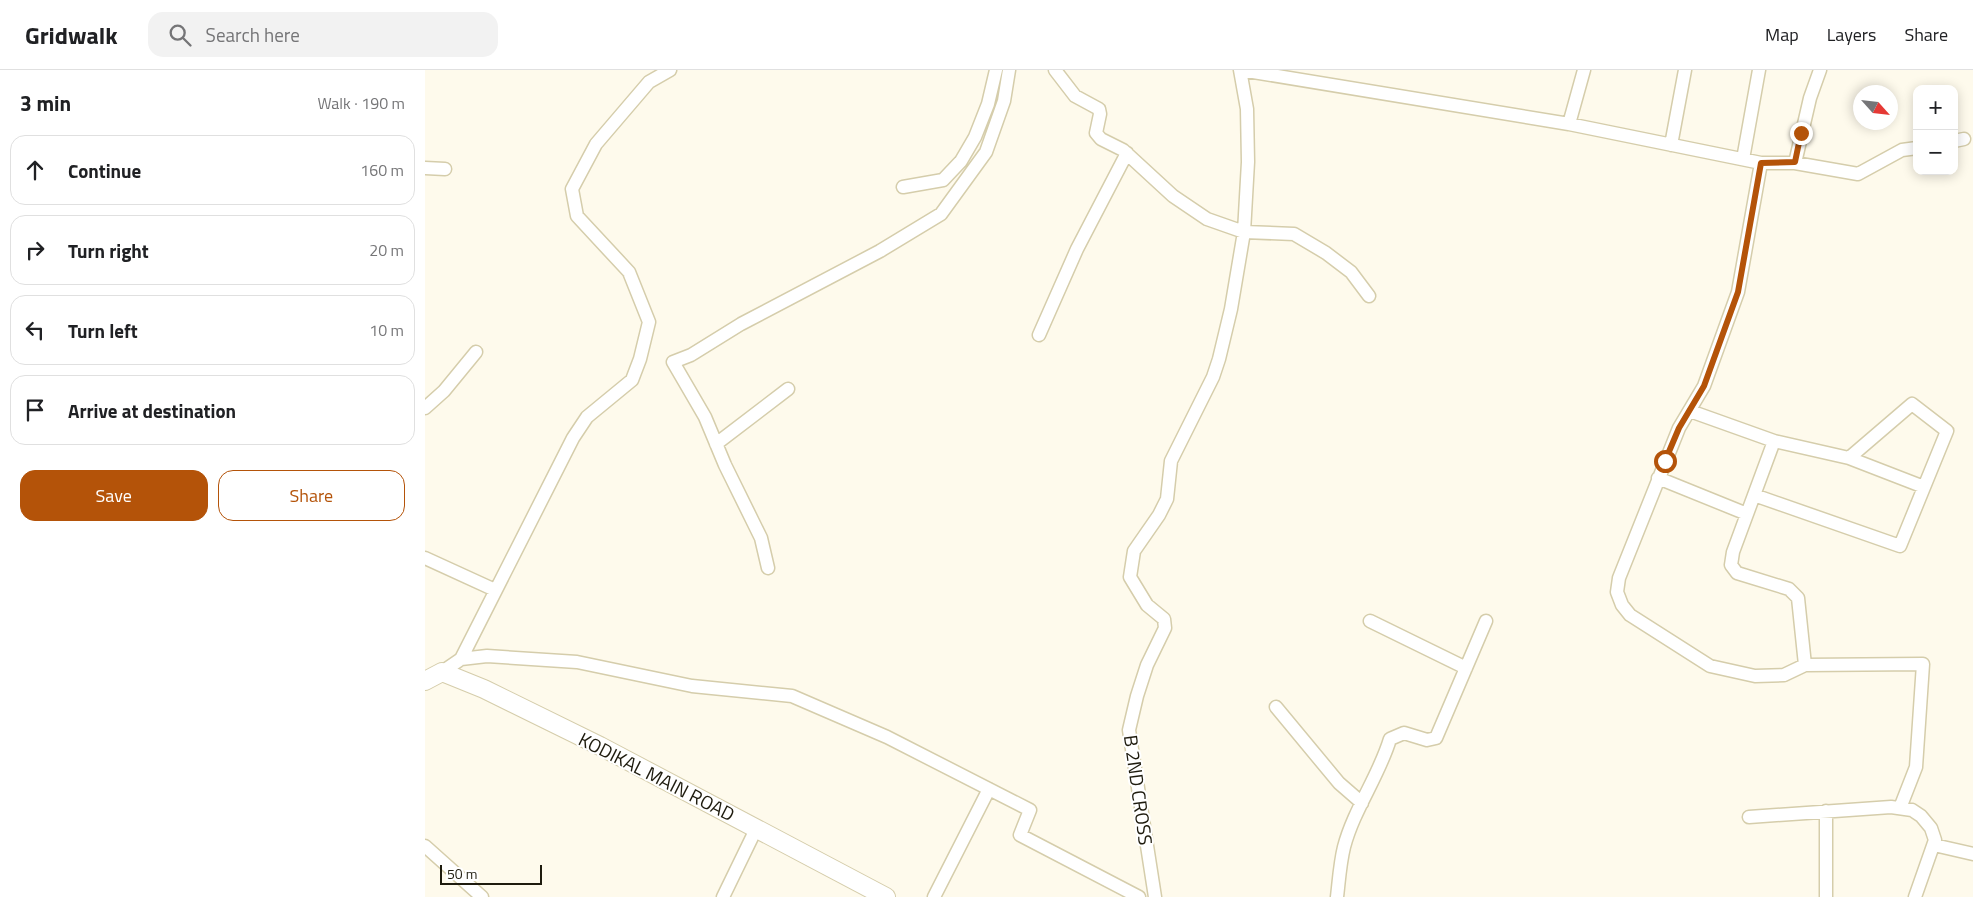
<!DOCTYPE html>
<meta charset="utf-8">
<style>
:root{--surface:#fff;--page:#f2f2f2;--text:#202124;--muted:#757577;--line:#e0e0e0;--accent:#b45309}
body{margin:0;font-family:"Titillium Web",sans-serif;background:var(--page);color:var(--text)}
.controls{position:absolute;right:15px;top:15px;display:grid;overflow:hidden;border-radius:10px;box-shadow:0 2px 12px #0003}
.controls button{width:45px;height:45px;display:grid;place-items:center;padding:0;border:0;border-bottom:1px solid var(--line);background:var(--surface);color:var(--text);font:25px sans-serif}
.compass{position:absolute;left:1428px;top:15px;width:45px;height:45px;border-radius:50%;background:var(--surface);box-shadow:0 2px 12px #0003;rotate:117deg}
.scale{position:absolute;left:15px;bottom:12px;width:102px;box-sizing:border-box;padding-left:5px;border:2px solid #1e1b0e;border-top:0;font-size:14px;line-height:18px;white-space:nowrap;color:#1e1b0e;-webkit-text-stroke:4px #fff;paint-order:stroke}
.stop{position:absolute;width:15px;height:15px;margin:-11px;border:4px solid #b45309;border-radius:50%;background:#fff}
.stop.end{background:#b45309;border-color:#fff;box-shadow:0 1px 5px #0008}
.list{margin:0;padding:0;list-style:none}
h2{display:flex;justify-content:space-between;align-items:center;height:65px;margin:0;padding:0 20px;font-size:21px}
h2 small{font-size:16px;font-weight:400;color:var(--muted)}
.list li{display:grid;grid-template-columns:32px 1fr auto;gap:15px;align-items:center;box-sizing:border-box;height:70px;margin:0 10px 10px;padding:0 10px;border:1px solid var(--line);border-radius:15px}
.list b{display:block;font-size:19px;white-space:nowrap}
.list em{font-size:16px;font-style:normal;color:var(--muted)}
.actions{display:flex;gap:10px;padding:15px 20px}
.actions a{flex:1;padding:11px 0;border:1px solid var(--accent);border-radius:15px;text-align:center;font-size:18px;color:var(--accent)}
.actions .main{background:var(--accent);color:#fff}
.icon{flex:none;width:28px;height:28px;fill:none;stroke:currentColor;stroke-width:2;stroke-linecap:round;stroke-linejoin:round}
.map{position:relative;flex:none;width:1548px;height:827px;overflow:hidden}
header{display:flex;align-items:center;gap:30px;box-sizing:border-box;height:70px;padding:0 25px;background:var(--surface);border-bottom:1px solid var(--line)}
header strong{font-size:24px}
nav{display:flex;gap:28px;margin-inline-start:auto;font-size:18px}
.search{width:350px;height:45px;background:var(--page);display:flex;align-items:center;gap:12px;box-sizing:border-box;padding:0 18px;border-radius:15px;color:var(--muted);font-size:19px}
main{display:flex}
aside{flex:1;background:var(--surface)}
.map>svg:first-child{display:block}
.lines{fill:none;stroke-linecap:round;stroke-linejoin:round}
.street-casing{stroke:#d5cdab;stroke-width:15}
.secondary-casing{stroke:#d5cdab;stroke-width:20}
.street{stroke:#fff;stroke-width:12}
.secondary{stroke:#fff;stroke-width:18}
.route{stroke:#b45309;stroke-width:6}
.labels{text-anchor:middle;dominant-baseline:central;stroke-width:4;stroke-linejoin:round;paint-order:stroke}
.street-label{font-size:19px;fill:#1e1b0e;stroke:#fff}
</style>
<header>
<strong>Gridwalk</strong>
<div class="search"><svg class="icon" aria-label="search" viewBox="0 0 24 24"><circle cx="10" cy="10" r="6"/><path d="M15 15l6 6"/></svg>Search here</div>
<nav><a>Map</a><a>Layers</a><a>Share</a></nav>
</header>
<main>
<aside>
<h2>3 min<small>Walk · 190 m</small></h2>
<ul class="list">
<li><svg class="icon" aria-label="ahead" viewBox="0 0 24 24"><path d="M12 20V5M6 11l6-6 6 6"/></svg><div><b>Continue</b></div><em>160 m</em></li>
<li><svg class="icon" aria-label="right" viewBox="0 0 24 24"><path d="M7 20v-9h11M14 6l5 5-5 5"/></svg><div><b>Turn right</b></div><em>20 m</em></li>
<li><svg class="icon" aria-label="left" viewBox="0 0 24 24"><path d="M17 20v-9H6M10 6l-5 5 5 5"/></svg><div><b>Turn left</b></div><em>10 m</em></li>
<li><svg class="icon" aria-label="arrive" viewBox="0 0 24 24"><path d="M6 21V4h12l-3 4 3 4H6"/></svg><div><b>Arrive at destination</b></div></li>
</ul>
<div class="actions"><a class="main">Save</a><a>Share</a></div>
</aside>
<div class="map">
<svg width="1548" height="827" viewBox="0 0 1548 827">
<rect width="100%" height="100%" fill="#fefaec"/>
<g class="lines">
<defs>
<path id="street" d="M630,0L650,26L674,39L675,44L671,63L676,69L698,80L748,126L782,149L819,162L869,164L901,183L926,202L944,226
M816,0L1144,54L1336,93H1370L1433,104L1477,80L1492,78
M1144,54L1159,0
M1529,71L1539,69
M1246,75L1260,0
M1318,89L1334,0
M1336,93L1313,222L1279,316L1254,358L1194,508L1192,522L1197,535L1205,545L1285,596L1330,606L1359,605L1380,595L1498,594L1491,697L1475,738
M1370,93L1385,28L1395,0
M0,98L20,99
M478,117L518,110L536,91L550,67L563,34L571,0
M614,265L652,179L702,83
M0,338L19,321L51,282
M1265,341L1349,371L1424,388L1487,334L1522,361L1475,476L1329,425
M1349,371L1308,482L1306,495L1312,503L1364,519L1373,528L1380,595
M291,374L363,319
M1424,388L1499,417
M1233,408L1322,444
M0,488L70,520
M343,498L336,468L300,395L280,347L248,292L266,285L316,254L455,181L516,144L561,82L579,31L584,0
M945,551L1041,598
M36,589L62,586L152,592L267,616L367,626L462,667L605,740L595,765L714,827
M17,602L36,589L148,368L162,347L207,310L215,289L224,252L204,202L152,146L147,119L171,74L224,12L245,0
M851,637L914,713L937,733
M1401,741V827
M1324,747L1466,737L1487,740L1496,746L1506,758L1510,770L1490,827
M1509,775L1548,784
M0,776L57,827
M298,827L332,757
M509,827L564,719
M730,827L704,660L712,626L722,595L740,558L739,549L722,535L705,507L709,481L734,445L742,429L746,391L788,307L794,289L806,239L819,162L823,92L822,39L815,0
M912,827C914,810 915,793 919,777C929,739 954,706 965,669L979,663L1002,670L1011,668L1061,551"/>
<path id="secondary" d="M0,611L17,602L59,619L175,676L461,827"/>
</defs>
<use href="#street" class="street-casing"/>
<use href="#secondary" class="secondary-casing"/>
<use href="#street" class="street"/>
<use href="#secondary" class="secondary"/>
</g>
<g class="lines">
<path class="route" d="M1240,391L1254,358L1279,316L1313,222L1336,93L1370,92L1376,63"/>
</g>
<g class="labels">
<g class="street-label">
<text transform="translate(232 706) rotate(27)">KODIKAL MAIN ROAD</text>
<text transform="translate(714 720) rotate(82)">B 2ND CROSS</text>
</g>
</g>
</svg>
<div class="controls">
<button>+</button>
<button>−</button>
</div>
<svg class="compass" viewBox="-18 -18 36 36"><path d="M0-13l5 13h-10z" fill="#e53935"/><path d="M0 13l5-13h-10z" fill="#757577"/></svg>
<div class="scale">50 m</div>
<div class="stop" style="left:1240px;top:391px"></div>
<div class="stop end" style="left:1376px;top:63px"></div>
</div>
</main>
